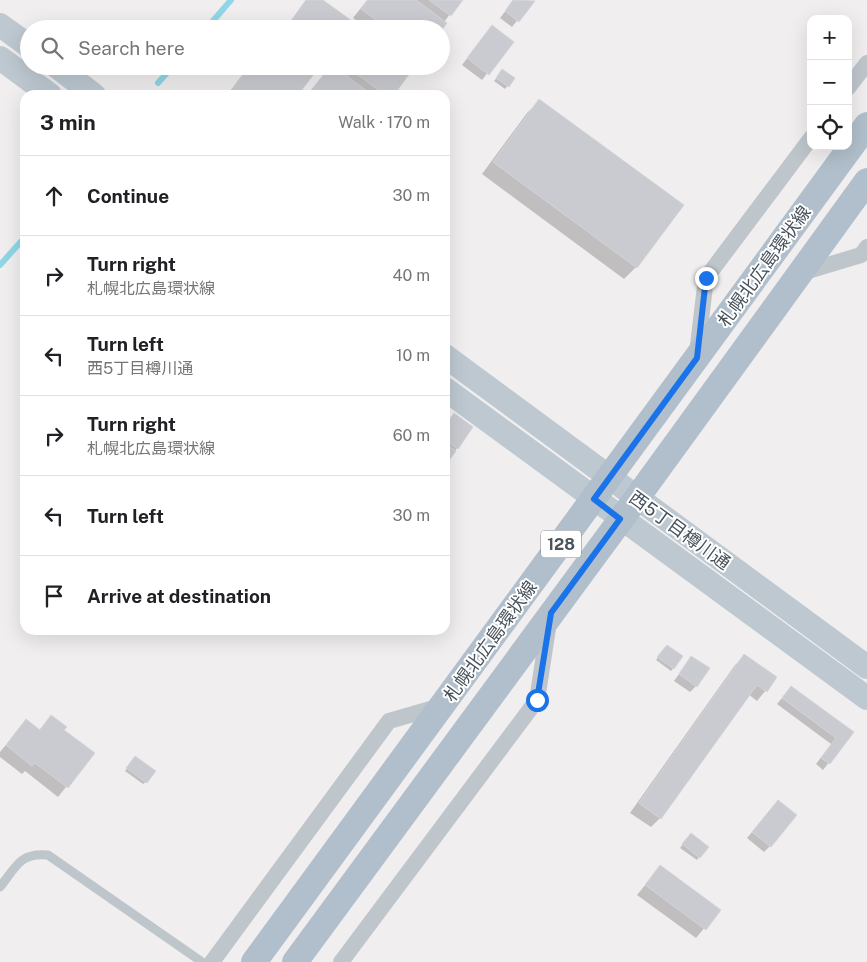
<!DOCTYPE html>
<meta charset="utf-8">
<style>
:root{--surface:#fff;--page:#f6f6f6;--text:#202124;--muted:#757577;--line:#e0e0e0}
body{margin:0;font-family:"Public Sans","Noto Sans JP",sans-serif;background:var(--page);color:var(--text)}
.controls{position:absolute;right:15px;top:15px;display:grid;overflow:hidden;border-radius:10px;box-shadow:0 5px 20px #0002}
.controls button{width:45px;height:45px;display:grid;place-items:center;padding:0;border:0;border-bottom:1px solid var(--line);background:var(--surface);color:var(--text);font:25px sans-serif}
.stop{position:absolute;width:15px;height:15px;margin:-11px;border:4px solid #1a73e8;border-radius:50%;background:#fff}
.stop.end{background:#1a73e8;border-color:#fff;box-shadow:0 1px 5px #0008}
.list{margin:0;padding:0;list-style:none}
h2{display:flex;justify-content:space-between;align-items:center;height:65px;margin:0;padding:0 20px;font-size:21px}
h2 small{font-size:16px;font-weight:400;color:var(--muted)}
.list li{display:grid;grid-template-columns:32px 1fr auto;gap:15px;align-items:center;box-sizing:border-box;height:80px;padding:0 20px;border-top:1px solid var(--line)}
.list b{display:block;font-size:19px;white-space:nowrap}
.list p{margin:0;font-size:16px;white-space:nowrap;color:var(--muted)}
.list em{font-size:16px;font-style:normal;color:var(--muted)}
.icon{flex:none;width:28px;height:28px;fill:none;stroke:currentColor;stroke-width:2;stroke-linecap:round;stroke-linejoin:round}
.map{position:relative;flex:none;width:867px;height:962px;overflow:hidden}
.search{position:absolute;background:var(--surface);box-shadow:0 5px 20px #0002;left:20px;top:20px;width:430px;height:55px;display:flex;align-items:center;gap:12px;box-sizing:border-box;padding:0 18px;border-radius:28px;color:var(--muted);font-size:19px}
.panel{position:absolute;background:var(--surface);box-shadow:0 5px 20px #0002;left:20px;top:90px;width:430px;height:545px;border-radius:15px}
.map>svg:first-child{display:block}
.shadow{fill:#0003}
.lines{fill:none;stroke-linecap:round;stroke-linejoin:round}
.stream{stroke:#8fd7e6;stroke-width:6}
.building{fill:#c9cbd1;stroke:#d3d5da}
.lane{stroke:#bec6cc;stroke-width:9}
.street{stroke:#bec6cc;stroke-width:16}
.secondary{stroke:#bdc8d1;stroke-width:24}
.primary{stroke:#b0bfcb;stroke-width:26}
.route{stroke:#1a73e8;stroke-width:6}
.labels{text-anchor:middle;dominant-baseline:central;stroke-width:4;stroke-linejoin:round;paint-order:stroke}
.shield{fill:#fff;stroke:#7f868c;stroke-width:1}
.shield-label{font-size:16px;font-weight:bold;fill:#48525b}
.street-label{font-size:18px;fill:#48525b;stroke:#fff}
</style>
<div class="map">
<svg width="867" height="962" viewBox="0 0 867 962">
<rect width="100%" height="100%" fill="#f1eeef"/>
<path class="shadow" d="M306,0H321L361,29H285Z
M367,0H461L444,22L441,29H367L353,18Z
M514,0L533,1L512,27L500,18Z
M486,33L512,42L482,80L462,65Z
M249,66H318L297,95H227Z
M324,66H413L392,95H307L328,69Z
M500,74L513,79L505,89L494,81Z
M539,101L636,267L624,279L482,174L527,113Z
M454,415L457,448L445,464V425Z
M664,649L682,657L671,671L656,660Z
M745,656L776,678L757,701L748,694L660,818L651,827L630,813L735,665Z
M691,657L696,686L690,692L674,681Z
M791,687L852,733L823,770L816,764L831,744L777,704Z
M51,717L62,730L93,753L58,797L25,771L22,774L0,757V752L26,721L39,730Z
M133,760L146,782L143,784L125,771Z
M772,808L770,846L764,852L747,838Z
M688,837L699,857L697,860L680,848Z
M660,867L719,910L696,938L637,895Z"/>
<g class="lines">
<path class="stream" d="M206,29L231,0
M158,83L173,66
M0,265L25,237"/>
</g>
<path class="building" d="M306,0H323L363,29H294L288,25Z
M368,0H416L447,23L441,31V29H388L361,9Z
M429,0H463L451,16Z
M513,0L535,1L519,22L505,11Z
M492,25L514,42L489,75L467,58Z
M250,66H320L298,95H233L230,93Z
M330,66H334L372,95H308Z
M346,66H415L394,95H385Z
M502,69L515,78L509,87L496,78Z
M539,99L684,205L637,268L493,162Z
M454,413L473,427L458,449L445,440V426Z
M445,443L456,451L445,466Z
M667,645L683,656L674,669L657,657Z
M744,654L777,677L767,692L757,685L661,819L639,803Z
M691,656L710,668L697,687L679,674Z
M791,686L854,732L830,764L821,758L836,738L782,698Z
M51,715L67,727L64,730L95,753L68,788L35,763L32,766L6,745L26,719L40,730Z
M135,756L156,771L147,783L126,768Z
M778,800L797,815L771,847L752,832Z
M691,833L709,847L700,858L682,844Z
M660,865L721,910L706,930L645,885Z"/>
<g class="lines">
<path class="lane" d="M0,887C16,867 20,852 48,855L202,962"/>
<path class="street" d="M848,88L867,63
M801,273L861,255L867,247
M697,353L706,278L811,138
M212,962L389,721L441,706
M341,962L537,700L549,622"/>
<path class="secondary" d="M0,25L29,46
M0,58L50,95
M56,66L94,95
M445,356L867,667
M445,389L867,698"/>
<path class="primary" d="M254,962L867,125
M295,962L636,499L867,181"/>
</g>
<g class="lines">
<path class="route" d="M537,700L551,613L620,519L594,499L697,358L706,278"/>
</g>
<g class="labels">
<rect class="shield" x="541" y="530.5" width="40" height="27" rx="4"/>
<g class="shield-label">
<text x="561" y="544">128</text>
</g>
<g class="street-label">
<text transform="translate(764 266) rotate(-54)">札幌北広島環状線</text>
<text transform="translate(680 530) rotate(36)">西5丁目樽川通</text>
<text transform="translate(490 641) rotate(-54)">札幌北広島環状線</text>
</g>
</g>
</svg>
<div class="controls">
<button>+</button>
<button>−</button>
<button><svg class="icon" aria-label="locate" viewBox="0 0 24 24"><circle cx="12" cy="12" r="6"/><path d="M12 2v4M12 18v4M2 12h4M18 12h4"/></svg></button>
</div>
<div class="stop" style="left:537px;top:700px"></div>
<div class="stop end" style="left:706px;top:278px"></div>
<div class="search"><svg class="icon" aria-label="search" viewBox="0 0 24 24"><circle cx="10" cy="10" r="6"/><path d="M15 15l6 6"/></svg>Search here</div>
<section class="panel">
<h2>3 min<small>Walk · 170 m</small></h2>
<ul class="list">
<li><svg class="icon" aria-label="ahead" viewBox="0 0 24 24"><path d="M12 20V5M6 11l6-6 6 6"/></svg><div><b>Continue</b></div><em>30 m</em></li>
<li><svg class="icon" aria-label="right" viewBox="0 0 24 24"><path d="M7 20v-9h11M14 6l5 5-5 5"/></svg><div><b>Turn right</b><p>札幌北広島環状線</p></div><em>40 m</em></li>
<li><svg class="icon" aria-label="left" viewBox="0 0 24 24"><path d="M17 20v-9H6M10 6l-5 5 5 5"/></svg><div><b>Turn left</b><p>西5丁目樽川通</p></div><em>10 m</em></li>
<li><svg class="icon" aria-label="right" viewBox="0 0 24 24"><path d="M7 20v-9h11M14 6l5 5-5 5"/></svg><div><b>Turn right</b><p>札幌北広島環状線</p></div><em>60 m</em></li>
<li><svg class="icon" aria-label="left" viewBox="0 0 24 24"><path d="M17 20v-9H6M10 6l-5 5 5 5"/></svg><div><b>Turn left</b></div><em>30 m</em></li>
<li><svg class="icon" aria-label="arrive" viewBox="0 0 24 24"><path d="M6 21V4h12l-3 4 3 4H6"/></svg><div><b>Arrive at destination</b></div></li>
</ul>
</section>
</div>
